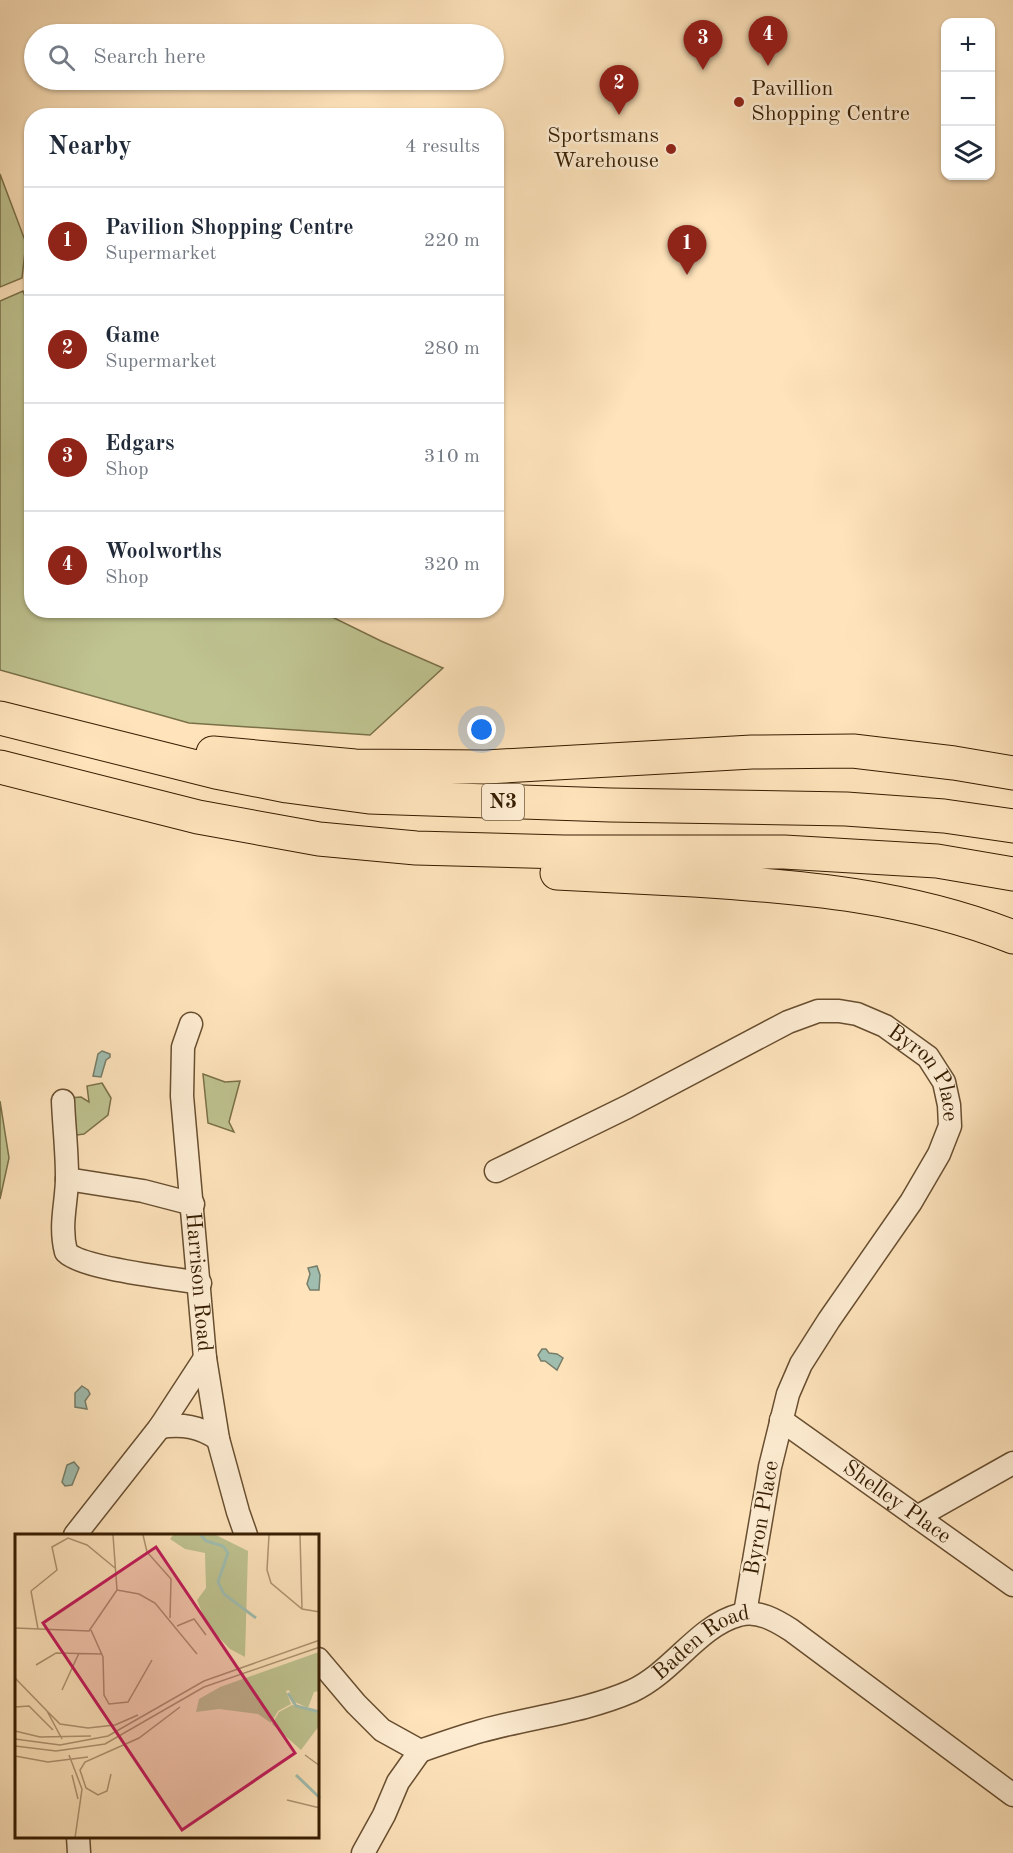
<!DOCTYPE html>
<meta charset="utf-8">
<style>
:root{--surface:#fff;--page:#f2f2f3;--text:#1f2937;--muted:#747a83;--line:#e0e1e3;--accent:#8f2418}
body{margin:0;font-family:"Old Standard TT",serif;background:var(--page);color:var(--text)}
.controls{position:absolute;right:18px;top:18px;display:grid;overflow:hidden;border-radius:12px;box-shadow:0 2px 4px #0004}
.controls button{width:54px;height:54px;display:grid;place-items:center;padding:0;border:0;border-bottom:2px solid var(--line);background:var(--surface);color:var(--text);font:30px sans-serif}
.you{position:absolute;left:482px;top:730px;width:21px;height:21px;margin:-15px;border:4px solid #fff;border-radius:50%;background:#1a73e8;box-shadow:0 0 0 9px #1a73e833}
.badge{display:grid;place-items:center;width:39px;height:39px;border-radius:50%;background:var(--accent);color:#fff;font-size:20px;font-weight:700}
.pin{position:absolute;translate:-50% -50px;filter:drop-shadow(0 2px 3px #0008)}
.pin::after{content:'';position:absolute;top:32px;width:21px;height:18px;background:inherit;clip-path:polygon(0 0,100% 0,50% 100%)}
.list{margin:0;padding:0;list-style:none}
h2{display:flex;justify-content:space-between;align-items:center;height:78px;margin:0;padding:0 24px;font-size:26px}
h2 small{font-size:20px;font-weight:400;color:var(--muted)}
.list li{display:grid;grid-template-columns:39px 1fr auto;gap:18px;align-items:center;box-sizing:border-box;height:108px;padding:0 24px;border-top:2px solid var(--line)}
.list b{display:block;font-size:22px;white-space:nowrap}
.list p{margin:0;font-size:20px;white-space:nowrap;color:var(--muted)}
.list em{font-size:20px;font-style:normal;color:var(--muted)}
.icon{flex:none;width:33px;height:33px;fill:none;stroke:currentColor;stroke-width:2;stroke-linecap:round;stroke-linejoin:round}
.map{position:relative;flex:none;width:1013px;height:1853px;overflow:hidden}
.search{position:absolute;background:var(--surface);box-shadow:0 2px 4px #0004;left:24px;top:24px;width:480px;height:66px;display:flex;align-items:center;gap:15px;box-sizing:border-box;padding:0 21px;border-radius:33px;color:var(--muted);font-size:22px}
.panel{position:absolute;background:var(--surface);box-shadow:0 2px 4px #0004;left:24px;top:108px;width:480px;height:510px;border-radius:24px}
.map>svg:first-child{display:block}
.green{fill:#bfc491;stroke:#7a7049;stroke-width:1.5}
.water{fill:#a0beb0;stroke:#767e6a;stroke-width:1.5}
.lines{fill:none;stroke-linecap:round;stroke-linejoin:round}
.minor-casing{stroke:#684e30;stroke-width:25}
.highway-casing{stroke:#361d01;stroke-width:35}
.minor{stroke:#feedd3;stroke-width:22}
.highway{stroke:#fee3bb;stroke-width:33}
.poi-dot{fill:#8f2418;stroke:#feedd3;stroke-width:2}
.labels{text-anchor:middle;dominant-baseline:central;stroke-width:5;stroke-linejoin:round;paint-order:stroke}
.shield{fill:#feedd3;stroke:#725b40;stroke-width:1.5}
.shield-label{font-size:21px;font-weight:bold;fill:#361d01}
.poi-label{font-size:22px;fill:#361d01;stroke:#feedd3;text-anchor:start}
.street-label{font-size:22px;fill:#361d01;stroke:#feedd3}
.inset-river{fill:none;stroke:#a0beb0;stroke-width:3}
.inset-road{fill:none;stroke:#ae9471;stroke-width:1.5}
.view{fill:#c2185b;fill-opacity:0.15;stroke:#c2185b;stroke-width:3}
.inset-edge{fill:none;stroke:#361d01;stroke-width:3}
</style>
<div class="map">
<svg width="1013" height="1853" viewBox="0 0 1013 1853">
<rect width="100%" height="100%" fill="#fee3bb"/>
<filter id="stains"><feTurbulence type="fractalNoise" baseFrequency=".00333" numOctaves="4"/><feColorMatrix values="0 0 0 0 .2 0 0 0 0 .09 0 0 0 0 .02 0 0 0 .5 -.17"/></filter>
<radialGradient id="worn" r=".72"><stop offset=".6" stop-color="#630" stop-opacity="0"/><stop offset="1" stop-color="#630" stop-opacity=".3"/></radialGradient>
<path class="green" d="M0,174L26,243L22,278L0,287Z
M23,291L32,314V610L320,611L381,641L443,668L370,735L189,723L0,670V301Z
M203,1074L225,1082L240,1081L229,1122L234,1132L208,1123Z
M102,1083L111,1098L108,1115L84,1134L70,1136L69,1098L81,1097L89,1102L87,1086Z
M0,1101L9,1158L0,1199Z"/>
<path class="water" d="M102,1051L110,1054V1057L106,1060L101,1077L93,1076L98,1054Z
M317,1266L320,1275L319,1290H310L307,1284L310,1274L308,1268Z
M542,1349H546L549,1353L557,1354L563,1358L557,1370L545,1361H541L538,1355Z
M82,1386L88,1390L90,1394L85,1401L87,1409L75,1407V1393Z
M74,1462L79,1468L72,1485L65,1486L62,1482L67,1465Z"/>
<g class="lines">
<defs>
<g id="minor">
<path id="s1" d="M191,1024L183,1047L182,1096L205,1358L218,1439L238,1512L246,1535"/>
<path d="M63,1101C64,1126 67,1151 67,1177C67,1203 59,1224 66,1252C82,1269 173,1278 200,1283"/>
<path id="s2" d="M496,1171L627,1107L788,1022L818,1011H839L857,1014L885,1026L928,1057L944,1082L949,1105L950,1126L939,1154L911,1202L829,1320L801,1364L788,1394L770,1467L745,1613"/>
<path d="M67,1179L143,1191L193,1204"/>
<path id="s3" d="M781,1420L1013,1585"/>
<path d="M160,1427C182,1424 199,1426 218,1439"/>
<path d="M917,1517L1013,1463"/>
<path d="M75,1535L160,1427L205,1358"/>
<path d="M318,1659L356,1704L382,1730L420,1751"/>
<path id="s4" d="M420,1751C440,1744 460,1737 481,1731C531,1717 584,1712 632,1691C673,1672 698,1626 739,1615C757,1609 777,1621 791,1630L1013,1795"/>
<path d="M78,1836L79,1853"/>
<path d="M363,1853L384,1815L398,1782L420,1751"/>
</g>
<path id="highway" d="M0,718L216,772L287,786L369,797L610,805L846,809L944,816L1013,826
M213,753L355,766L486,767L752,752L853,751L954,763L1013,773
M0,767L198,817L319,839L416,848L564,852H784L937,861L1013,874
M557,873C603,875 648,878 694,880C804,887 910,896 1013,937"/>
</defs>
<use href="#minor" class="minor-casing"/>
<use href="#highway" class="highway-casing"/>
<use href="#minor" class="minor"/>
<use href="#highway" class="highway"/>
</g>
<g class="poi-dot">
<circle cx="739" cy="102" r="6"/>
<circle cx="671" cy="149" r="6"/>
</g>
<g class="labels">
<rect class="shield" x="482" y="784" width="42" height="36" rx="4.5"/>
<g class="shield-label">
<text x="503" y="802">N3</text>
</g>
<g class="poi-label">
<text x="751" y="89">Pavillion<tspan x="751" dy="25">Shopping Centre</tspan></text>
<text x="659" y="136" text-anchor="end">Sportsmans<tspan x="659" dy="25">Warehouse</tspan></text>
</g>
<g class="street-label">
<text stroke="none"><textPath href="#s2" startOffset="494">Byron Place</textPath></text>
<text stroke="none"><textPath href="#s1" startOffset="260">Harrison Road</textPath></text>
<text stroke="none"><textPath href="#s3" startOffset="142">Shelley Place</textPath></text>
<text transform="translate(762 1518) rotate(-80)">Byron Place</text>
<text stroke="none"><textPath href="#s4" startOffset="306">Baden Road</textPath></text>
</g>
</g>
<g transform="translate(15 1534)">
<rect width="304" height="304" fill="#fee3bb"/>
<path d="M158,1H201L233,17L230,123L215,115L192,91L182,66L191,54L190,19L170,15L155,5ZM304,118V157L299,158L293,174L278,167L274,156L271,157L276,170L263,177L256,189L243,180L204,175L181,178L184,165L205,153ZM277,171L304,179V192L286,216L257,190L264,178Z" fill="#bfc491"/>
<path class="inset-river" d="M186,1L191,7L208,12L213,19L203,48L209,60L241,84M273,159L281,172L305,178M281,241L305,264"/>
<path class="inset-road" d="M98,1L102,56M128,1L132,18L156,45L155,84M254,1L252,36L256,49L287,75L305,78M285,1L287,75M102,56L124,60L140,69L182,120M16,57L42,36L37,13L53,4L72,11L100,34M16,57L23,95M162,92L179,85L191,101M0,94L74,97L102,56M76,96L88,123L89,161L94,170L113,168L137,126M21,131L41,119L87,120M0,144L32,177L47,205M47,156L64,119M0,173L14,172L38,196M32,177L45,190L73,194L100,191L123,181M0,197L25,203L76,202M0,205L45,211L93,202L189,147L305,106M0,212L41,217L90,210L189,153L305,113M54,221L67,255L60,304M290,221L305,232M0,222L33,228L73,223M96,240L92,257L83,261L71,254L65,236L70,228L124,204L165,173M57,241L63,265M272,266L305,274"/>
<path class="view" d="M141,13L280,219L167,296L28,89Z"/>
<rect width="304" height="304" class="inset-edge"/>
</g>
<rect width="100%" height="100%" filter="url(#stains)"/>
<rect width="100%" height="100%" fill="url(#worn)"/>
</svg>
<div class="controls">
<button>+</button>
<button>−</button>
<button><svg class="icon" aria-label="layers" viewBox="0 0 24 24"><path d="M12 4l9 5-9 5-9-5zM3 14l9 5 9-5"/></svg></button>
</div>
<div class="you"></div>
<div class="pin badge" style="left:687px;top:275px">1</div>
<div class="pin badge" style="left:619px;top:115px">2</div>
<div class="pin badge" style="left:703px;top:70px">3</div>
<div class="pin badge" style="left:768px;top:66px">4</div>
<div class="search"><svg class="icon" aria-label="search" viewBox="0 0 24 24"><circle cx="10" cy="10" r="6"/><path d="M15 15l6 6"/></svg>Search here</div>
<section class="panel">
<h2>Nearby<small>4 results</small></h2>
<ul class="list">
<li><span class="badge">1</span><div><b>Pavilion Shopping Centre</b><p>Supermarket</p></div><em>220 m</em></li>
<li><span class="badge">2</span><div><b>Game</b><p>Supermarket</p></div><em>280 m</em></li>
<li><span class="badge">3</span><div><b>Edgars</b><p>Shop</p></div><em>310 m</em></li>
<li><span class="badge">4</span><div><b>Woolworths</b><p>Shop</p></div><em>320 m</em></li>
</ul>
</section>
</div>
